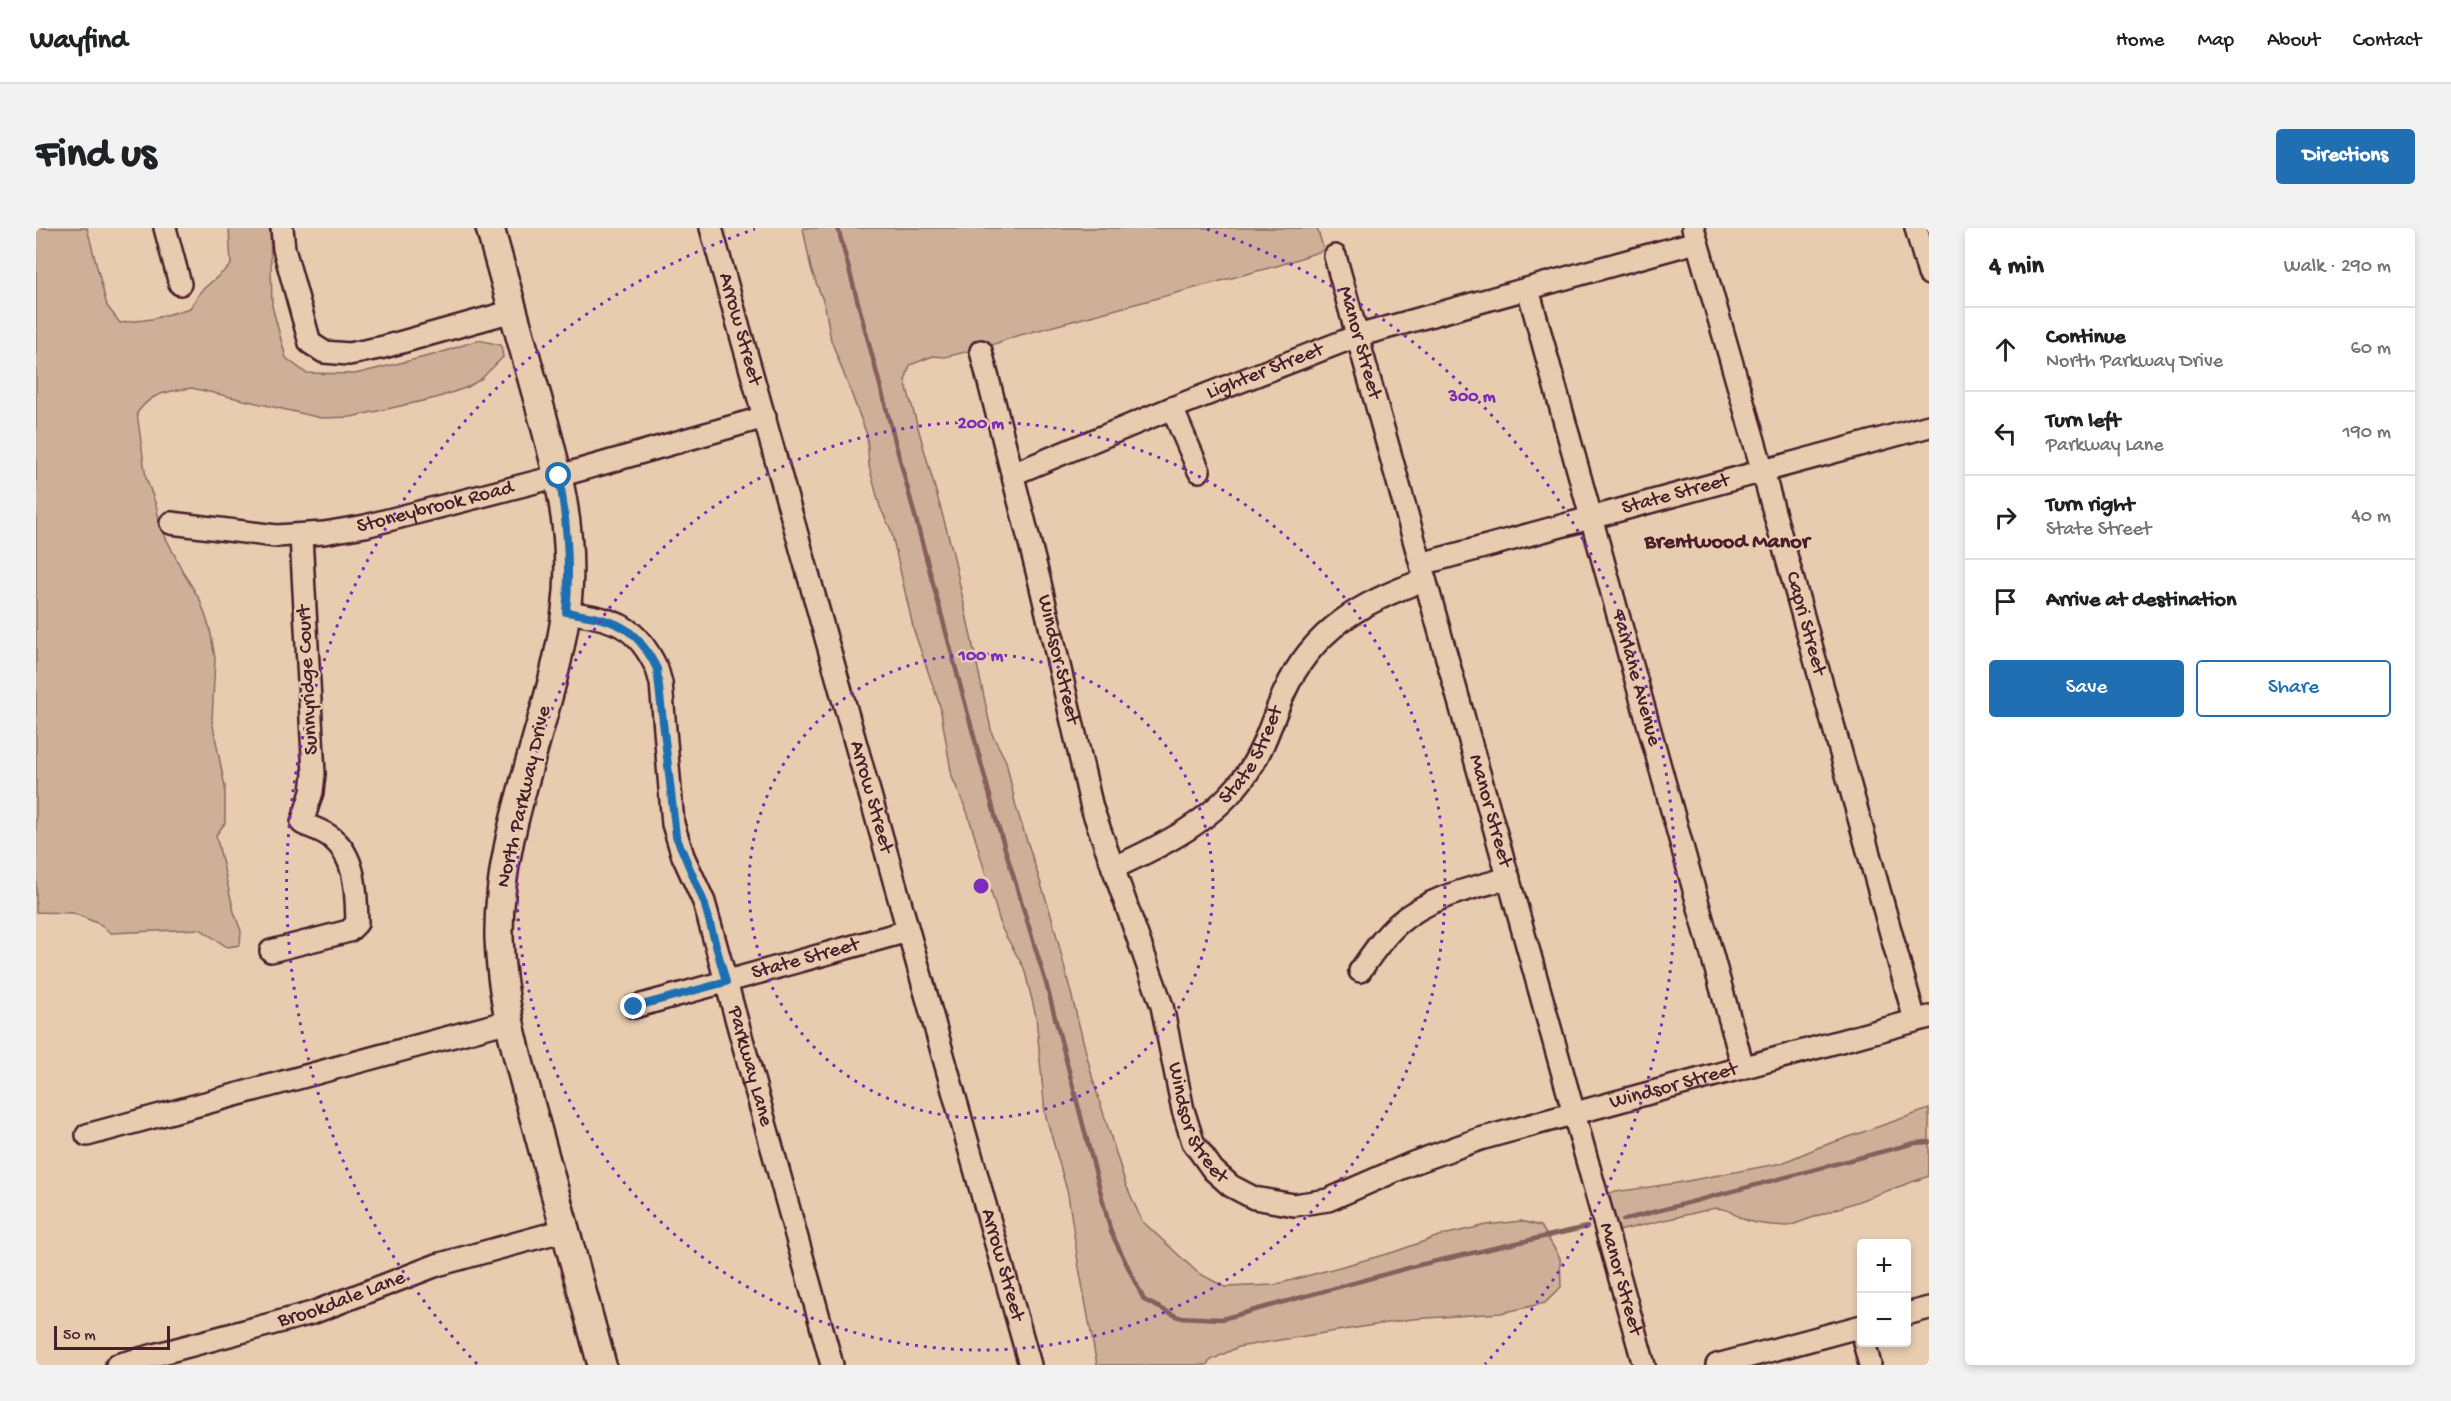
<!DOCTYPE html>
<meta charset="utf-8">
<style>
:root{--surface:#fff;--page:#f2f2f2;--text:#202124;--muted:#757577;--line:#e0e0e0;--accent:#1f6fb2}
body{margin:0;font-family:"Gochi Hand",sans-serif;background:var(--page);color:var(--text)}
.controls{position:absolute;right:18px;bottom:18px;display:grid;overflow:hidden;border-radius:6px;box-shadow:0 3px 9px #0003}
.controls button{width:54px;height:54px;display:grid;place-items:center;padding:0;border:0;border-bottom:2px solid var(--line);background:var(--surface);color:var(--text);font:30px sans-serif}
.scale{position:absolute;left:18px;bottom:15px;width:116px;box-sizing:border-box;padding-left:6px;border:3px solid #4a1f2b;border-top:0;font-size:16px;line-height:21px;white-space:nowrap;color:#4a1f2b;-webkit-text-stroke:4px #e7ccaf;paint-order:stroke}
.stop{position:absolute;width:18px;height:18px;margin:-14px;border:4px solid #1f6fb2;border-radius:50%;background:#fff}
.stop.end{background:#1f6fb2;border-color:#fff;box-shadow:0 2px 6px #0008}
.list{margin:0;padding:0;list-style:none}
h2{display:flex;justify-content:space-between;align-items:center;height:78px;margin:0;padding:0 24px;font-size:26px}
h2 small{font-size:20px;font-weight:400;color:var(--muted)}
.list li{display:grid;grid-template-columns:39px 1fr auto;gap:18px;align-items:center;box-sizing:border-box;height:84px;padding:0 24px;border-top:2px solid var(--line)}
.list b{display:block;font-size:22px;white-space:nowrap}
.list p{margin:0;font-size:20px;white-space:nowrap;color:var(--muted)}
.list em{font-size:20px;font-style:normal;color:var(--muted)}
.actions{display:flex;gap:12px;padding:18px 24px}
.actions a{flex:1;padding:14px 0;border:2px solid var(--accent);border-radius:6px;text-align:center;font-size:21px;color:var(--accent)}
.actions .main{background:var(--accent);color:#fff}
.icon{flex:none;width:33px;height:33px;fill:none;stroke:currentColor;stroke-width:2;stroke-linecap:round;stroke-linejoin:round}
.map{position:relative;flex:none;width:1893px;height:1137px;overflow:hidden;border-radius:6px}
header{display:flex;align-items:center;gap:36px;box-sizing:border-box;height:84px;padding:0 30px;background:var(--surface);border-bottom:2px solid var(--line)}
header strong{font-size:28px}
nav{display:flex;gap:33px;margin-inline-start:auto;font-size:21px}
.intro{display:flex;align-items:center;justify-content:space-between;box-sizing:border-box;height:144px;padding:0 36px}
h1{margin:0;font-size:42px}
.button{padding:15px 27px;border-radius:6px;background:var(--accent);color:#fff;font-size:21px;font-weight:700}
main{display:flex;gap:36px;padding:0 36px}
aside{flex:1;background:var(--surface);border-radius:6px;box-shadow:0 3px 9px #0003}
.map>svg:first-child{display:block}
.green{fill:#ceb099;stroke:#8c6862;stroke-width:1.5}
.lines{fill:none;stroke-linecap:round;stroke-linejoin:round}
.stream{stroke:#845f5c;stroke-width:4.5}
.minor-casing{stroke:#4a1f2b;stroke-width:26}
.major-casing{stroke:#4a1f2b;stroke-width:32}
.minor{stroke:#e7ccaf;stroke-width:21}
.major{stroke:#e7ccaf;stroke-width:27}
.route{stroke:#1f6fb2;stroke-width:8}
.ring{fill:none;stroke:#7b2cbf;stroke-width:3;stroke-dasharray:3 6}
.labels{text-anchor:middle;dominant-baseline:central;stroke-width:4.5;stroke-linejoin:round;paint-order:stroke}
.street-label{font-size:21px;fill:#4a1f2b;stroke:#e7ccaf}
.neighbourhood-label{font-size:22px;font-weight:bold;fill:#4a1f2b;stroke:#e7ccaf}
.centre{fill:#7b2cbf;stroke:#e7ccaf;stroke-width:3}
.ring-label{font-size:18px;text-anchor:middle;font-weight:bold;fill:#7b2cbf;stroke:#e7ccaf;stroke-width:4.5;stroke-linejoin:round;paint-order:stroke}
</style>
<header>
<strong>Wayfind</strong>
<nav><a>Home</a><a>Map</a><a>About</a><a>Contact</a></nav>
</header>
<div class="intro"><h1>Find us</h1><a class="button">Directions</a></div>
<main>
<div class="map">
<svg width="1893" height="1137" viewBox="0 0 1893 1137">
<rect width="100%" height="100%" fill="#e7ccaf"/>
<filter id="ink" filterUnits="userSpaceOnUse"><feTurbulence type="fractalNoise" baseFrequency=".0167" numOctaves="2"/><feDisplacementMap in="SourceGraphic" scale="12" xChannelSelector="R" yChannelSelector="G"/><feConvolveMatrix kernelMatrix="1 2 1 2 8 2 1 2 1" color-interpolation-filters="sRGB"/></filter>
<g filter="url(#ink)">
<path class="green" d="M0,0H51L71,78L84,95L116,91L154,80L165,63L195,37L193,0H234L236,78L250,130L270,145L319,146L401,126L442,112L465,117L467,129L445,151L432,159L400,170L315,189L285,190L156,160C132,163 116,164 101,185L110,250L120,277L125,300L147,344L164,372L174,401L179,430L176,493L189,559V595L180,607L198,684L205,703L204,717L191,719L164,701L75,705L61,695L37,685L0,684Z
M767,0H1281L1288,22L1244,37L977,109L953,118L909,129L897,128L874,137L869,153L916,321L956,506L970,533L980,579L1016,690L1057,852L1090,957L1106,993L1162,1045L1189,1059L1238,1057L1358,1024L1403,1008L1450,997L1485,993L1505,998L1524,1030L1525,1059L1509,1075L1465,1085L1376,1091L1244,1112L1202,1119L1175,1132L1170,1137H1061L1042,1034L1032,966L1009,885L1000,788L988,740L966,701L932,586L916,549L904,478L878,403L855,302L844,279L833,238L831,207L795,112L789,78L775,41Z
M1893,881V948L1753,998C1737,997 1720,997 1705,990C1693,984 1694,981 1679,980L1582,1003L1572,965L1641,955L1746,935L1781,920Z"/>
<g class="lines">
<path class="stream" d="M802,0L960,591L1010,755L1075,1004L1108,1072L1142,1089L1186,1091L1383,1037L1551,999
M1587,992L1879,915L1893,914"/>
<defs>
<g id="minor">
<path d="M129,0L144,56"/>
<path d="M246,0L248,21L274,115L288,124L313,126L348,119L477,83"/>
<path id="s1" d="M675,0L994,1137"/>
<path id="s2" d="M1657,0L1727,244L1879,792"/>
<path d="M1880,0L1893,46"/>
<path id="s3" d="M1299,28L1608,1137"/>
<path id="s4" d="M1492,61L1707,839"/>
<path id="s5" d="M945,123L1004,355L1056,580L1126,778L1147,882L1157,914L1177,942L1195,958L1218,970L1258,977L1292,972L1377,935L1444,911L1893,789"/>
<path d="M1136,180L1163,243"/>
<path id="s6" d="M977,246L1136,180L1321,108L1660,14"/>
<path id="s7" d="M135,295L240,308L288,305L329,298L523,248L729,189"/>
<path id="s8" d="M1385,336L1893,198"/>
<path id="s9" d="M530,384C577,391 600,395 621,441L625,455L637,596L647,628L668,674L796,1137"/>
<path id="s10" d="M1077,640C1128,617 1179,592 1212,544C1229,519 1236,491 1248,465C1276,402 1327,373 1389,352"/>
<path d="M235,723L313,703L321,695C320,667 321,630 296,610C288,603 276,600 266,595L276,564L278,546L265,308"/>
<path d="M1324,743C1336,726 1347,709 1362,696C1392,669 1436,660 1473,650"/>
<path id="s11" d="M598,779L872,703"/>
<path d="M51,907L473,793"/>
<path d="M1870,1086L1893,1080"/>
<path d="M1828,1114L1834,1137"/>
<path id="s12" d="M81,1137L276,1085L401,1037L529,1002"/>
<path d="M1681,1137L1826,1098"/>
</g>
<path id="major" d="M454,0C469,53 484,106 498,158C519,232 541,305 530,383C516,492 461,599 463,710C465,779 486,845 504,911C525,986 546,1062 566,1137"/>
</defs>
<use href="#minor" class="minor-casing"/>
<use href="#major" class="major-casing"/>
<use href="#minor" class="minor"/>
<use href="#major" class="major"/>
</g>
</g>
<g class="lines" filter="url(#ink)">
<path class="route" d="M523,248C531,294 535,338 530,384C577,392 599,395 621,441L640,608L668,674L690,754L598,779"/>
</g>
<g class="ring">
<circle cx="945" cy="658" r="232"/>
<circle cx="945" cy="658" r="464"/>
<path d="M441 1136A695 695 0 0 1 719 1M1171 1A695 695 0 0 1 1449 1136"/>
</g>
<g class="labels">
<g class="street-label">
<text stroke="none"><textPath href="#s1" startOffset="105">Arrow Street</textPath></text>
<text stroke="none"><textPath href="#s3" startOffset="90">Manor Street</textPath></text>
<text stroke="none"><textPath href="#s6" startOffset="272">Lighter Street</textPath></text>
<text stroke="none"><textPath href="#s8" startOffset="264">State Street</textPath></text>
<text stroke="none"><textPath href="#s7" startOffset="268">Stoneybrook Road</textPath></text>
<text stroke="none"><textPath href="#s2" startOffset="411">Capri Street</textPath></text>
<text stroke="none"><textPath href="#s5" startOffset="318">Windsor Street</textPath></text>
<text stroke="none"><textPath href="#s4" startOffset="404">Fairlane Avenue</textPath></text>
<text transform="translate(273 452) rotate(-93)">Sunnyridge Court</text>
<text stroke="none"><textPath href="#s10" startOffset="184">State Street</textPath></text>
<text stroke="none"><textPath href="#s1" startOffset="591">Arrow Street</textPath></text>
<text transform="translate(489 569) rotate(-77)">North Parkway Drive</text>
<text stroke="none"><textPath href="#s3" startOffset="576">Manor Street</textPath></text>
<text stroke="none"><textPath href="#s11" startOffset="178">State Street</textPath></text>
<text stroke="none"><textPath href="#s9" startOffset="525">Parkway Lane</textPath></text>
<text stroke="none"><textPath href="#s5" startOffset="1344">Windsor Street</textPath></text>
<text stroke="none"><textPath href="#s5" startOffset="804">Windsor Street</textPath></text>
<text stroke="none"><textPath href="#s1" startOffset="1077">Arrow Street</textPath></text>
<text stroke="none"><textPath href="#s3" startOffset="1062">Manor Street</textPath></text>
<text stroke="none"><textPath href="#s12" startOffset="234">Brookdale Lane</textPath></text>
</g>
<g class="neighbourhood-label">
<text x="1691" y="315">Brentwood Manor</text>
</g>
</g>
<circle cx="945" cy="658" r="9" class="centre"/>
<g class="ring-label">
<text x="1436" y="173">300 m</text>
<text x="945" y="200">200 m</text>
<text x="945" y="432">100 m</text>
</g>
</svg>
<div class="controls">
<button>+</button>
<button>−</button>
</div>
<div class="scale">50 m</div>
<div class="stop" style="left:523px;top:248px"></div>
<div class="stop end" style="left:598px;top:779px"></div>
</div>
<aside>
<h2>4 min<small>Walk · 290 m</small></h2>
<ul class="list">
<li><svg class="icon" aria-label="ahead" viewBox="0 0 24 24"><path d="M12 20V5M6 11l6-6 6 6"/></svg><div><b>Continue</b><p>North Parkway Drive</p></div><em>60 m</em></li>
<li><svg class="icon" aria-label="left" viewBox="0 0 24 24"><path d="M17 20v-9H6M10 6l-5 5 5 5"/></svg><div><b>Turn left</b><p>Parkway Lane</p></div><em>190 m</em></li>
<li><svg class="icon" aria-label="right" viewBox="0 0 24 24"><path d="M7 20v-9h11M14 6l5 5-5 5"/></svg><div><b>Turn right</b><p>State Street</p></div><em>40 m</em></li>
<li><svg class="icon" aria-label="arrive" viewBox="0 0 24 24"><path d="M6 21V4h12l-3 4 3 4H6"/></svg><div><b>Arrive at destination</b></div></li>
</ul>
<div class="actions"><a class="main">Save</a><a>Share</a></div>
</aside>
</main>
